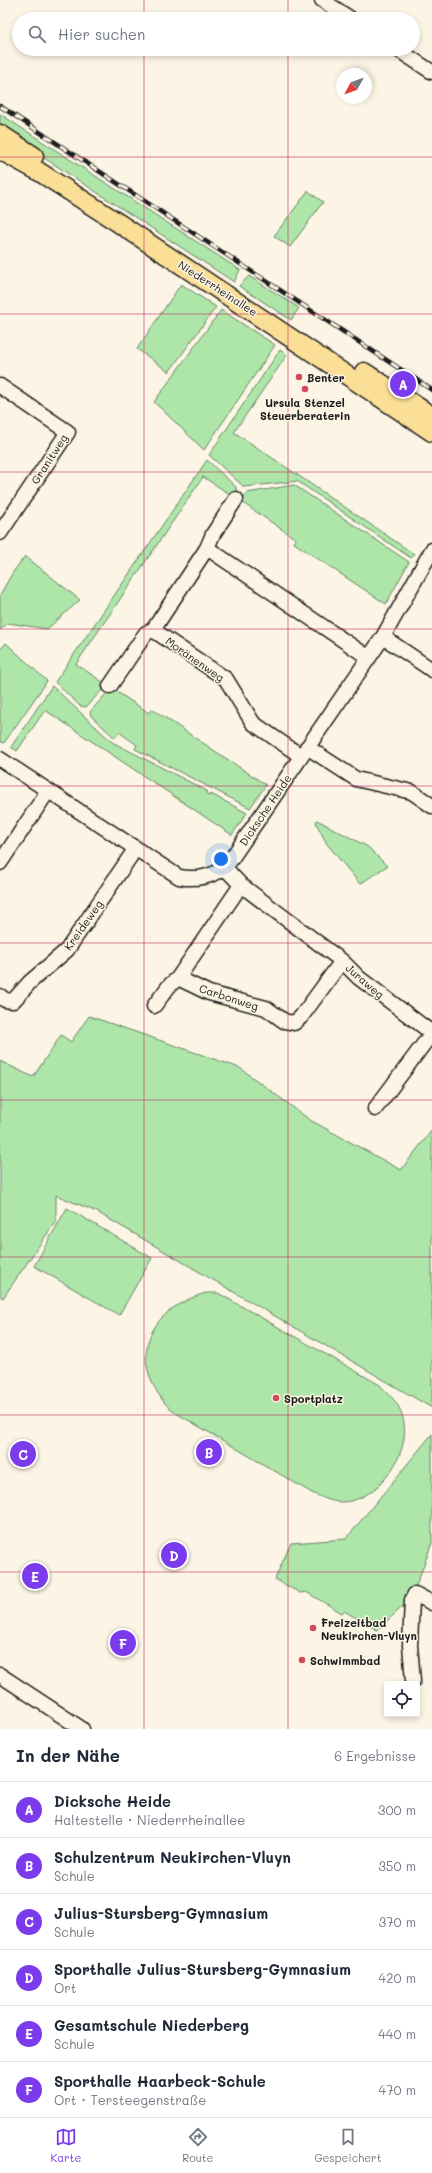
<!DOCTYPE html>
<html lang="de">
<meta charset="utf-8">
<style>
:root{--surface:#fff;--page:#f2f2f3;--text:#1f2937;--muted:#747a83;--line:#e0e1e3;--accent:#7c3aed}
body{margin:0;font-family:Mali,sans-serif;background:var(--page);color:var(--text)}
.controls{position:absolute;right:12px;bottom:12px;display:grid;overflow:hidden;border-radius:4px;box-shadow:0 2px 6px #0003}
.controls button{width:36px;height:36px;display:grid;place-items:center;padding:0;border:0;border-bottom:1px solid var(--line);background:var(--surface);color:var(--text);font:20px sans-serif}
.compass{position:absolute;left:336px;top:68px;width:36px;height:36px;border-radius:50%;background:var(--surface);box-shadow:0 2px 6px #0003;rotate:229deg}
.you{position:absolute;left:221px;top:859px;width:14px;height:14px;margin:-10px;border:3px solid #fff;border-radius:50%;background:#1a73e8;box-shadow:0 0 0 6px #1a73e833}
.badge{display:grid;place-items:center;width:26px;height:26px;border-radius:50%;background:var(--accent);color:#fff;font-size:13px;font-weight:700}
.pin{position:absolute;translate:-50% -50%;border:2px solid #fff;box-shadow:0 1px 4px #0006}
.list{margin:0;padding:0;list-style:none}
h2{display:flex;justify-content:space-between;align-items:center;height:52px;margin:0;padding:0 16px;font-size:17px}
h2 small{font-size:13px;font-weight:400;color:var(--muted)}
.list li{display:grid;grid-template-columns:26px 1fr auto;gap:12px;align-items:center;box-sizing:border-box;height:56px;padding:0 16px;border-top:1px solid var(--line)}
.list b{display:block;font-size:15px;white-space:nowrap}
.list p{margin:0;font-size:13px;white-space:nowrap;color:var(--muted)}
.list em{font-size:13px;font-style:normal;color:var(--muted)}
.icon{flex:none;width:22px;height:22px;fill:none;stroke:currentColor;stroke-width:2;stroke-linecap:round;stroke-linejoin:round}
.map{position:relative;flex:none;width:432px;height:1729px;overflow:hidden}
.search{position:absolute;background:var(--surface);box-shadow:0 2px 6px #0003;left:12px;right:12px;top:12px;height:44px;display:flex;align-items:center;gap:10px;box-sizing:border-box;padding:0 14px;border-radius:22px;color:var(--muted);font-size:15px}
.sheet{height:388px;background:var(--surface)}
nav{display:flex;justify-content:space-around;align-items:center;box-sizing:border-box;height:56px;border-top:1px solid var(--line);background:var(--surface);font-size:11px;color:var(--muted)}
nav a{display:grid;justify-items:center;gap:2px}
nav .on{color:var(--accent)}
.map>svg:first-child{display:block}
.green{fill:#aee6aa;stroke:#658163}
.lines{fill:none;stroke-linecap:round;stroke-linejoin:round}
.minor-casing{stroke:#1c1c1c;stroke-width:17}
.major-casing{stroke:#1c1c1c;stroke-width:21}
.minor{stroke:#fcf5e5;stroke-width:14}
.major{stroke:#fbdf96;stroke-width:18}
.rail-casing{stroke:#1c1c1c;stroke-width:4.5}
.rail{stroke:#fcf5e5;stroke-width:3;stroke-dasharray:9;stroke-linecap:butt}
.grid{fill:none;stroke:#c2185b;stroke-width:1;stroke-opacity:0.55}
.poi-dot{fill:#d1495b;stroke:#fcf5e5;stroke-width:1.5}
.labels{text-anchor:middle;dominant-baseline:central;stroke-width:3;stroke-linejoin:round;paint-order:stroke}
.street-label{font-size:11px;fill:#1c1c1c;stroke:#fcf5e5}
.poi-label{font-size:11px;font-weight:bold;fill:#1c1c1c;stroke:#fcf5e5;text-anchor:start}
</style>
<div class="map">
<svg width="432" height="1729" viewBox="0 0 432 1729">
<rect width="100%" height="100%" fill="#fcf5e5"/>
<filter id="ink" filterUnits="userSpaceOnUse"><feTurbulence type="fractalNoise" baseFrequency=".025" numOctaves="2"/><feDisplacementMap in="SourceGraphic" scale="8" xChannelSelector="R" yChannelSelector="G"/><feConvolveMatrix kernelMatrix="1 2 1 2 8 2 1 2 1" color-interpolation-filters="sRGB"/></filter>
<g filter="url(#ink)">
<path class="green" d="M0,114L240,270L234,282L0,129Z
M308,191L323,202L290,247L274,236Z
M249,276L299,308L291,320L239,286Z
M181,284L216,307L169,372L137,349Z
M221,310L275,345L204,450L154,402Z
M280,350L287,355L234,432L414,554L411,558L297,481L244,487L209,455Z
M207,460L236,487V491L233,496L203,477L76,664L107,685L86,707L80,706L55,682Z
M294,485L409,562L386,604L294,543L296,539L240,501L247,493Z
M25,556L80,600L47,629L8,623L0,630V595L13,572Z
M6,643L47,681L4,743L0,741V650Z
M52,686L112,742L207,791L206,793L209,796L211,794L247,813L232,835L45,710L17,751L11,747Z
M111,688L149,713L152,709L266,785L250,808L135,749L137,745L119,732L115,738L91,716L90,712Z
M317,820L368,847L387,866L360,884L327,844L316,823Z
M89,1016L240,1068L310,1120L401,1170L432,1130V1408L97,1212L56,1195V1221L3,1298L0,1296V1061L33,1077L61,1035L71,1042Z
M67,1208L152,1258L119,1315L34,1266Z
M206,1293H218L380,1385C386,1392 394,1398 398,1406C420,1442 382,1502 341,1502C331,1502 321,1497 312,1493L171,1410C126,1362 145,1310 206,1293Z
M432,1434V1543L411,1599L377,1630L344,1611L342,1613L306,1592L300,1593L275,1579L291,1543L346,1539Z"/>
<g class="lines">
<defs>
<path id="minor" d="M322,0L351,19
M397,49L432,72
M0,386L68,432L0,533
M207,548L213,534L236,499
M153,630L226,679L253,723L301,756
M383,637L432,670
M110,686L146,633L153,630L207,548L368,657
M307,747L356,779L412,792L432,806
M0,759L179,877C197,880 210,877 225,868L383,637L432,550
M0,863L48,791
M225,868L241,885L342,961L359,978L432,1033L375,1109
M178,978L209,993L266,1008L284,1021L294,1023L301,1017L342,961
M0,996L5,1000L13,1001L30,982L67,950L136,848
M154,1006L169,986L178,978L241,885
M0,1675L82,1729
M413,1681L410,1645L412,1600L415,1594L432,1603"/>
<path id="major" d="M0,134L34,156
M0,150L38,171L117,222L432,432
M364,372L432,416"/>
</defs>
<use href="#minor" class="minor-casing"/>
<use href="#major" class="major-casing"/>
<use href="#minor" class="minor"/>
<use href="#major" class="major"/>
<defs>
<path id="rail" d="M0,106L432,390"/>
</defs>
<use href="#rail" class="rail-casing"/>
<use href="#rail" class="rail"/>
</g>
</g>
<path class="grid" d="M144,0V19M288,0V19M144,49V1729M288,49V1729M0,157H432M0,314H432M0,472H432M0,629H432M0,786H432M0,943H432M0,1100H432M0,1257H432M0,1415H432M0,1572H432"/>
<g class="poi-dot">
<circle cx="299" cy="377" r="4"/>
<circle cx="305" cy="389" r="4"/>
<circle cx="276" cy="1398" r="4"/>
<circle cx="313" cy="1628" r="4"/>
<circle cx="302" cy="1660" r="4"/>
</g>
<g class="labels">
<g class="street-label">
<text transform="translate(218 288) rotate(33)">Niederrheinallee</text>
<text transform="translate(49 459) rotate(-57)">Granitweg</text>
<text transform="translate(195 659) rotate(35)">Moränenweg</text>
<text transform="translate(265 810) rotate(-56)">Dicksche Heide</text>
<text transform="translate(83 925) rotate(-55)">Kreideweg</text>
<text transform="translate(365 981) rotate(41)">Juraweg</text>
<text transform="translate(229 997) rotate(18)">Carbonweg</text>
</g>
<g class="poi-label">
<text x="307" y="377">Benter</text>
<text x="305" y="402" text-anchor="middle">Ursula Stenzel<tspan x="305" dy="13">Steuerberaterin</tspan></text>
<text x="284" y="1398">Sportplatz</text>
<text x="321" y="1622">Freizeitbad<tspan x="321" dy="13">Neukirchen-Vluyn</tspan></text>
<text x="310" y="1660">Schwimmbad</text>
</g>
</g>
</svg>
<div class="controls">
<button><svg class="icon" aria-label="locate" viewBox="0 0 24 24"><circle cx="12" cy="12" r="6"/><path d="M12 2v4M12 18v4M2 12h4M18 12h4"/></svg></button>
</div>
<svg class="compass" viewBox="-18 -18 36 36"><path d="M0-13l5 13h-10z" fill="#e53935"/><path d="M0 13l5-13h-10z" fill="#747a83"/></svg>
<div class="you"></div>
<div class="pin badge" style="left:403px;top:384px">A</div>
<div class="pin badge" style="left:209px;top:1452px">B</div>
<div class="pin badge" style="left:23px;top:1454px">C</div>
<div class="pin badge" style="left:174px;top:1555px">D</div>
<div class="pin badge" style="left:35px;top:1576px">E</div>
<div class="pin badge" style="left:123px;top:1643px">F</div>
<div class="search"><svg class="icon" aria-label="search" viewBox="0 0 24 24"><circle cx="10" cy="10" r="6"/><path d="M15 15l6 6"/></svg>Hier suchen</div>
</div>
<section class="sheet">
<h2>In der Nähe<small>6 Ergebnisse</small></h2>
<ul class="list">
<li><span class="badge">A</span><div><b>Dicksche Heide</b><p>Haltestelle · Niederrheinallee</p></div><em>300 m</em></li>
<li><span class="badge">B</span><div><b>Schulzentrum Neukirchen-Vluyn</b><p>Schule</p></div><em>350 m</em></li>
<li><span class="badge">C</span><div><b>Julius-Stursberg-Gymnasium</b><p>Schule</p></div><em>370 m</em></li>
<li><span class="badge">D</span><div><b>Sporthalle Julius-Stursberg-Gymnasium</b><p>Ort</p></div><em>420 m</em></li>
<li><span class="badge">E</span><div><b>Gesamtschule Niederberg</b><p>Schule</p></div><em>440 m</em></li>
<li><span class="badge">F</span><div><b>Sporthalle Haarbeck-Schule</b><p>Ort · Tersteegenstraße</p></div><em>470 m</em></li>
</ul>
</section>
<nav>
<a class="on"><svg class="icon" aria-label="map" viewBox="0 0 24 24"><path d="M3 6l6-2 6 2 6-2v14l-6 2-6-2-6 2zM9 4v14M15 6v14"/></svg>Karte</a>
<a><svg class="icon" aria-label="directions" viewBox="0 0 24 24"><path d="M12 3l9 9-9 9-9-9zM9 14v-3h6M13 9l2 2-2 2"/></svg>Route</a>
<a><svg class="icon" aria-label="saved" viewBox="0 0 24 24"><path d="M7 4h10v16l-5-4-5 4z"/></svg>Gespeichert</a>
</nav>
